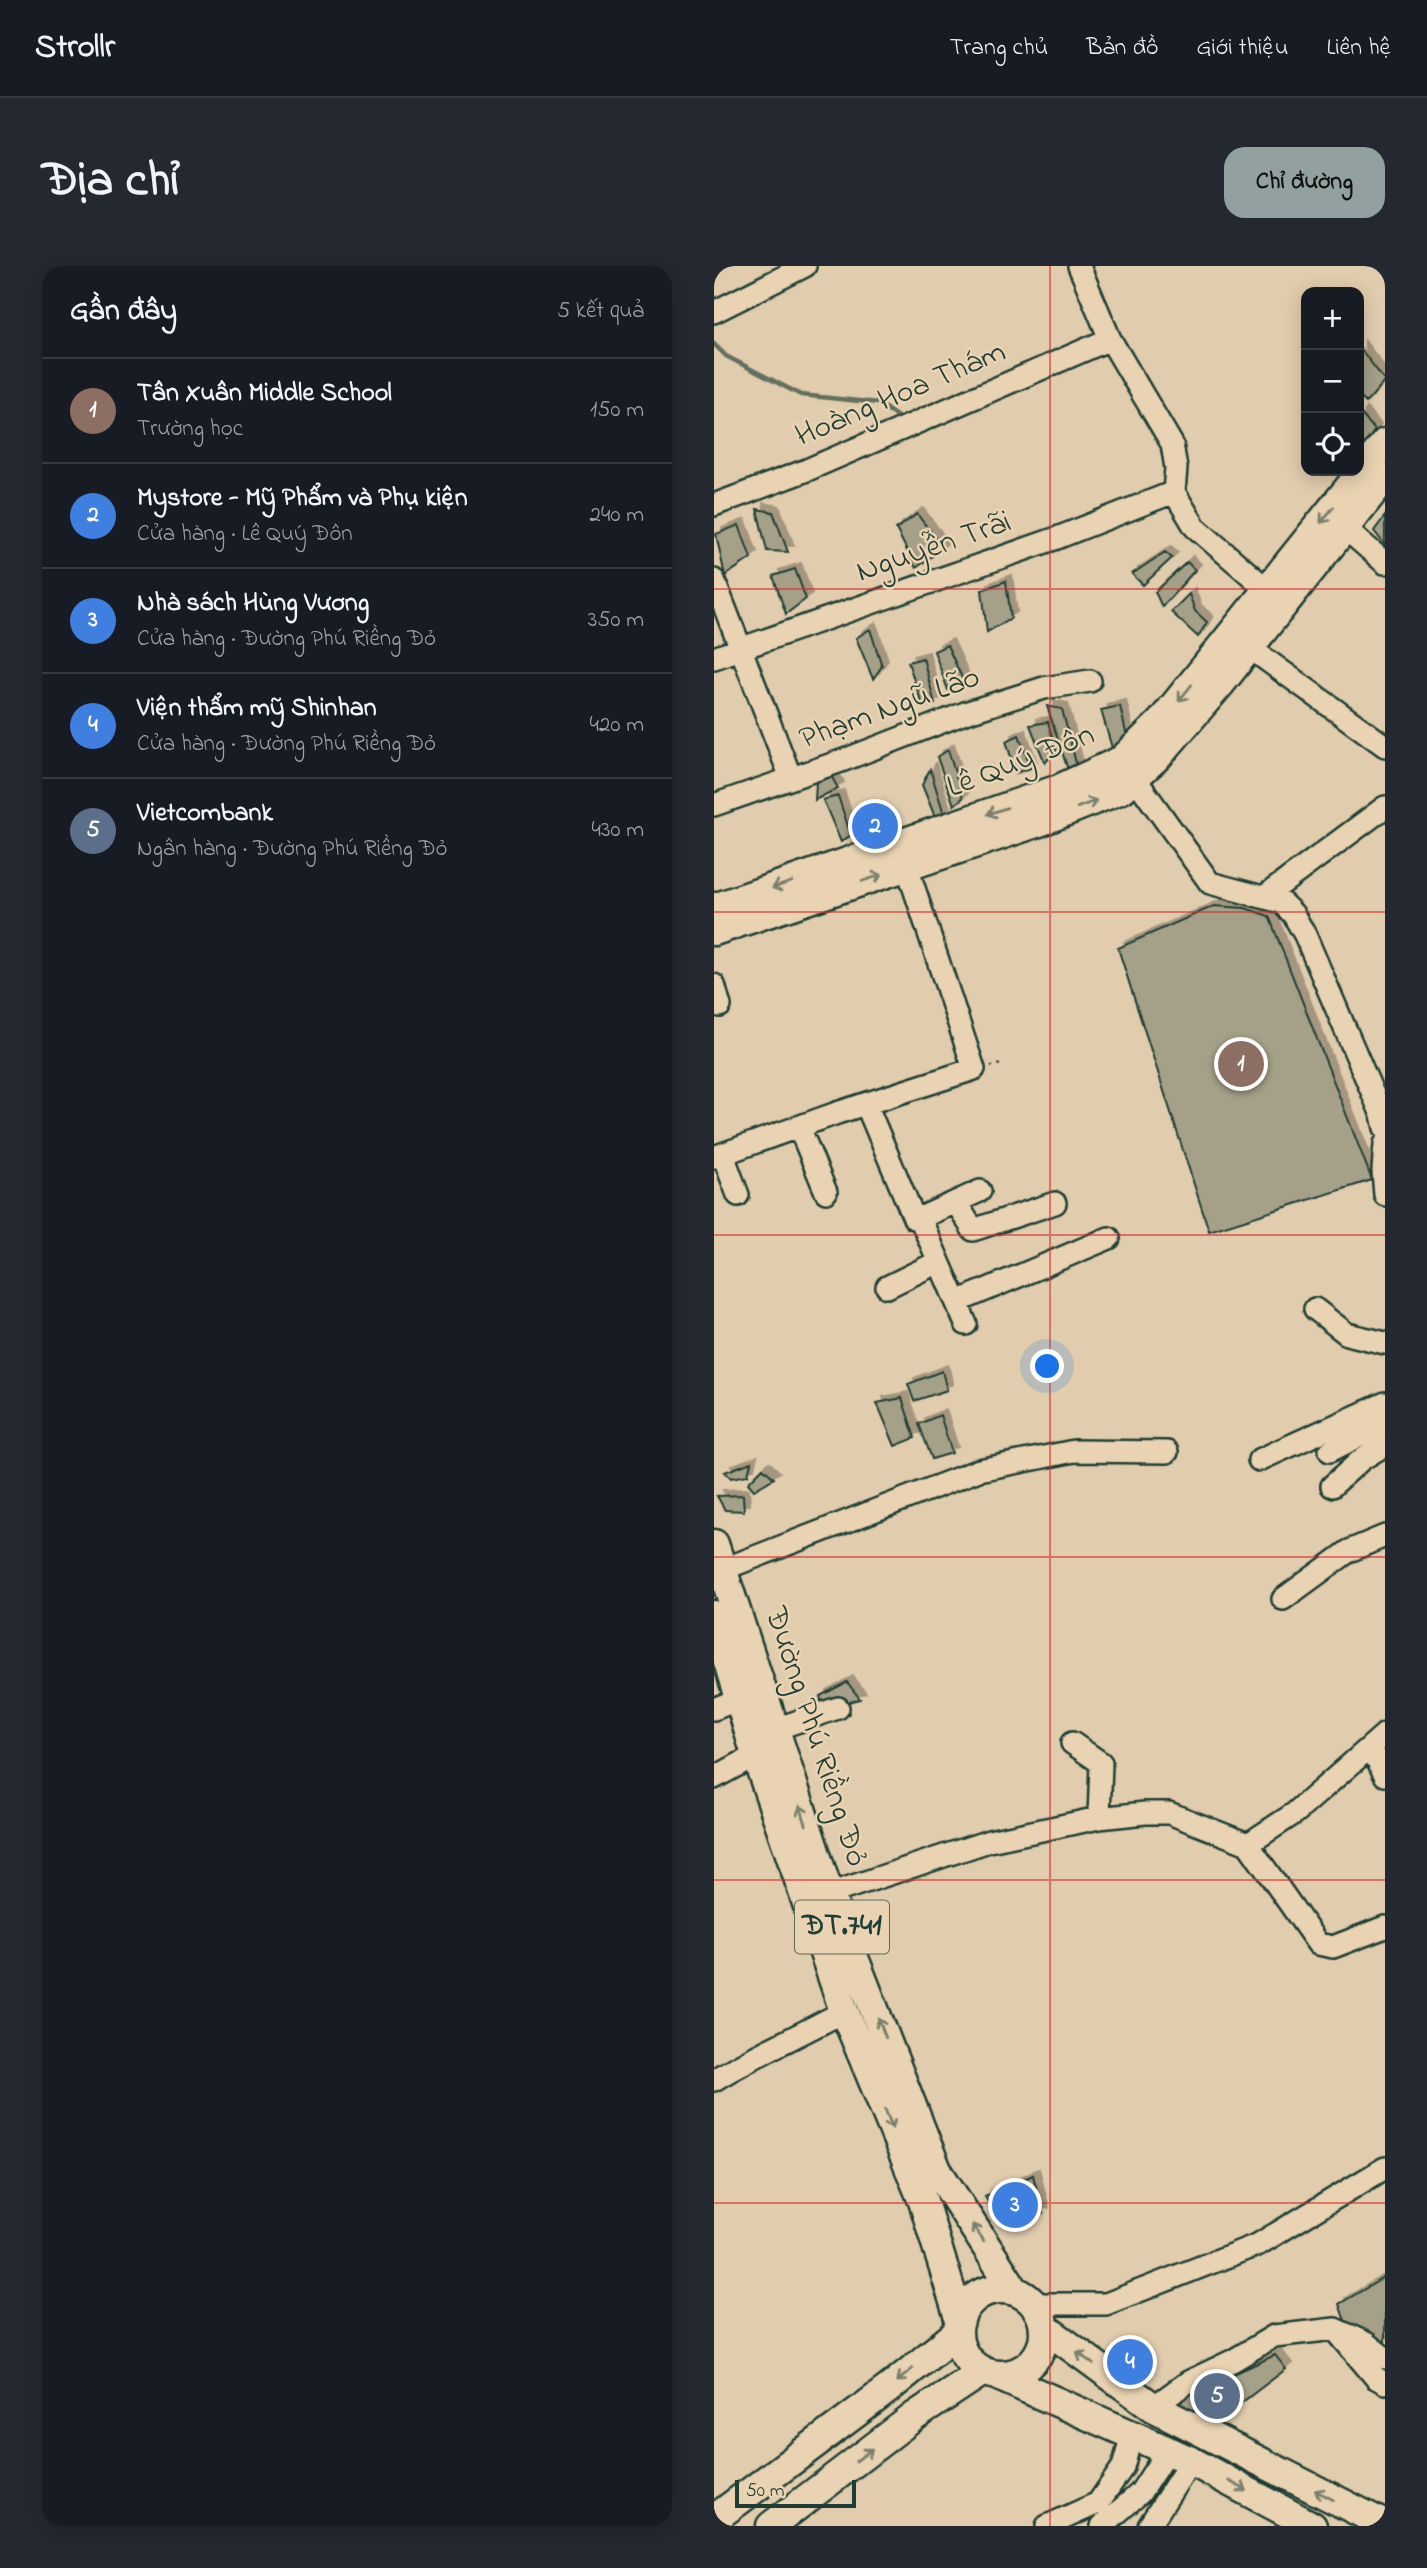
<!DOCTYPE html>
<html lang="vi">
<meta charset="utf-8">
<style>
:root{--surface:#171b24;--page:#242831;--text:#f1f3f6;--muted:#9ea1a6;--line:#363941;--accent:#92a19f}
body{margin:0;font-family:"Indie Flower",sans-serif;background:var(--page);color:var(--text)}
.controls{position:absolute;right:21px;top:21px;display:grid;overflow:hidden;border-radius:14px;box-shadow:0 4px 18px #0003}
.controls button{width:63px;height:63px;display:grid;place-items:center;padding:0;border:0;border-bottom:2px solid var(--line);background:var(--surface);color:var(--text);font:35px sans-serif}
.scale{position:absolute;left:21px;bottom:18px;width:121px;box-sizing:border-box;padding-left:7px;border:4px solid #1f3d34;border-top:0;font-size:19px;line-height:24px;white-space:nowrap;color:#1f3d34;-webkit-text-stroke:5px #e9d3b2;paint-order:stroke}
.you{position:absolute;left:334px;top:1101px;width:24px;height:24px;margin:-18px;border:5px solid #fff;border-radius:50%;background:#1a73e8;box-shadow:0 0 0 10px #1a73e833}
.badge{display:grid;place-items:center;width:46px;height:46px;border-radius:50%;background:var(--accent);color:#fff;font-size:23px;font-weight:700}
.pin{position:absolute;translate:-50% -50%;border:4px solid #fff;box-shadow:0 2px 7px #0006}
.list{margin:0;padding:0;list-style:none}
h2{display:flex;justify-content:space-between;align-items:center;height:91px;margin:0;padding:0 28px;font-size:30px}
h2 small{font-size:23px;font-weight:400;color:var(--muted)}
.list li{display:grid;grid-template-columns:46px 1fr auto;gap:21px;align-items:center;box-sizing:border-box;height:105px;padding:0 28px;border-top:2px solid var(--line)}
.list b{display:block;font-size:26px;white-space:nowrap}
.list p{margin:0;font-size:23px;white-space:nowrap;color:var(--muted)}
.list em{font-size:23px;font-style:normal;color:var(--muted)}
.icon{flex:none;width:38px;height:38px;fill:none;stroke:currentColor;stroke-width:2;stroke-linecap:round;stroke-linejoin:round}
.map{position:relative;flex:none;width:671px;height:2260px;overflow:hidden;border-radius:21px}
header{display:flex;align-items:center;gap:42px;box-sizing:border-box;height:98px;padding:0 35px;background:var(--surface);border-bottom:2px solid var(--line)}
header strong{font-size:33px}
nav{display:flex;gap:38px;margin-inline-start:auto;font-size:24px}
.intro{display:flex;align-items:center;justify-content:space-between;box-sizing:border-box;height:168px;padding:0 42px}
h1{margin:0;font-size:49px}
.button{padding:18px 32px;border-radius:21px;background:var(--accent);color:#111;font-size:24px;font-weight:700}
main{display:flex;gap:42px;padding:0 42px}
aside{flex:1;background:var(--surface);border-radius:21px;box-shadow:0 4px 18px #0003}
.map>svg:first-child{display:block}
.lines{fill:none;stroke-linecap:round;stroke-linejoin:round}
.stream{stroke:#626f5e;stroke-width:4.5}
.building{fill:#a5a088;stroke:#1f3d34;stroke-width:2;filter:url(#shadow)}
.minor-casing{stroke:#1f3d34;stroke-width:26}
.major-casing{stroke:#1f3d34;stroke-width:33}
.path{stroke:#1f3d34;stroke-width:2.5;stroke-dasharray:2 5;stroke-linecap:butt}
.minor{stroke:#e9d3b2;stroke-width:21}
.major{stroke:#e9d3b2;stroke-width:28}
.oneway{stroke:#7a806d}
.grid{fill:none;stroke:#d62828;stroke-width:2;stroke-opacity:0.55}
.labels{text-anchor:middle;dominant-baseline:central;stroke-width:5;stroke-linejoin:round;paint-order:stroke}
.shield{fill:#e9d3b2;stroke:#5c6a5a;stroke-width:2}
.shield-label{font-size:30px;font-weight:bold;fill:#1f3d34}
.street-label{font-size:32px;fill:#1f3d34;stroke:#e9d3b2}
</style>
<header>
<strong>Strollr</strong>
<nav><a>Trang chủ</a><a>Bản đồ</a><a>Giới thiệu</a><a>Liên hệ</a></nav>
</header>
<div class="intro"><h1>Địa chỉ</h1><a class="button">Chỉ đường</a></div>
<main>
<aside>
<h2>Gần đây<small>5 kết quả</small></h2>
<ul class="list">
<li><span class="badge" style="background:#8d6e63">1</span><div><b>Tân Xuân Middle School</b><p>Trường học</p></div><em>150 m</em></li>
<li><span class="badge" style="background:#3f7fe0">2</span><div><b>Mystore - Mỹ Phẩm và Phụ kiện</b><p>Cửa hàng · Lê Quý Đôn</p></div><em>240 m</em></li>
<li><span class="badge" style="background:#3f7fe0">3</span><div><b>Nhà sách Hùng Vương</b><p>Cửa hàng · Đường Phú Riềng Đỏ</p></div><em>350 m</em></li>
<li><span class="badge" style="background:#3f7fe0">4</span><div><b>Viện thẩm mỹ Shinhan</b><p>Cửa hàng · Đường Phú Riềng Đỏ</p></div><em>420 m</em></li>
<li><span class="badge" style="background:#5c6f8a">5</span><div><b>Vietcombank</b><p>Ngân hàng · Đường Phú Riềng Đỏ</p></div><em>430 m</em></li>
</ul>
</aside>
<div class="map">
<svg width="671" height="2260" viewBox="0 0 671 2260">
<defs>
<filter id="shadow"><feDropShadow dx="6" dy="-6" stdDeviation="0" flood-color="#0004"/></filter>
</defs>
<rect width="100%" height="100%" fill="#e1cdad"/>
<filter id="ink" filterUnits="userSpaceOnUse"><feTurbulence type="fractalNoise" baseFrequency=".0143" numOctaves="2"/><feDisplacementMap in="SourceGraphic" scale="14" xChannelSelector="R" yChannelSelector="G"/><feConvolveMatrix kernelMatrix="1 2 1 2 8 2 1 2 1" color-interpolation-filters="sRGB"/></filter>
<g filter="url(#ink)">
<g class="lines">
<path class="stream" d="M0,78L12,90L87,129L164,137L185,152"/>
</g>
<path class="building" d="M645,81L671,115L652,137L645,130Z
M647,148L661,164L650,180L645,176V151Z
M43,243L59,246L74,286L53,285Z
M203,248L229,282L202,302L182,263Z
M671,250V279L660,265Z
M25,259L37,292L11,310L2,268Z
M451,286L458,292L429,319L418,308Z
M473,296L481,304L448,341L441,326Z
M81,303L92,333L72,348L59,310Z
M292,315L297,352L273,366L268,324Z
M475,328L481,345L493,356L484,371L457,346Z
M156,363L168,400L159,413L142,372Z
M233,379L249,414L234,424L220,385Z
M209,392L221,438L209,441L194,396Z
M333,440L348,443L363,501H353Z
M406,440L413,471L398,482L387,444Z
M334,456L342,484L331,497L316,459Z
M305,469L317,502L302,507L292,475Z
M234,484L249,532L240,539L223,491Z
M216,503L230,548L221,551L208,519Z
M116,508L124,522L101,534L102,516Z
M124,530L137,569L127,576L109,534Z
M500,640L531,642L555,650L658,914L495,965L404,682Z
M228,1105L233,1124L200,1135L194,1118Z
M188,1132L201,1172L181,1180L163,1137Z
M226,1149L238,1187L218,1193L205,1158Z
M37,1196L34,1209L17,1212L11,1206Z
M49,1202L60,1212L40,1224L34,1217Z
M29,1229L30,1245L11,1244L3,1230Z
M133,1416L146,1433L109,1443L106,1430Z
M319,1909L329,1948L283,1955L271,1930Z
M671,2011V2082L661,2069L635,2066L625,2038Z
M561,2089L572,2103L493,2163L459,2136Z"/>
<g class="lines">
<defs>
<path id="minor" d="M365,0L396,73L458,178L462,202L460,226L481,261L564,333
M0,46L91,0
M0,239L93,204L396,73
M631,262L671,297
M0,314L77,512
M536,382L671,480
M0,392L343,272L460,226
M413,501L496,617L567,636L579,648L591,669L668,849L671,862
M0,539L130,494L251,447L330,422L376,415
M550,631L671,541
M0,719L6,740
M152,838L200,952H206L266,925
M85,861L112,926
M671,878L669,905L671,929
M9,889L24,929
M0,891L123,847L260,803L193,601
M242,936L259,964L341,937
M206,952L252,1058
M173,1021L224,996
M243,1036L395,972
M601,1043L633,1068L671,1077
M616,1185L671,1157
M545,1194L671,1137
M618,1220L648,1193L671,1179
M10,1303L265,1204L360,1185L453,1186
M569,1333L635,1285L671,1270
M0,1443L25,1433
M61,1463L124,1442
M358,1477L387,1497L385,1552
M657,1481L671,1509
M0,1512L42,1489
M534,1578L604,1678L619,1681L671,1661
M115,1628L275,1575L385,1552L431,1547H455L534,1578L581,1547L671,1468
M0,1814C42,1788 87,1769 130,1745
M320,2038H392L545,1978L671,1902
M624,2067L662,2112L671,2117
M439,2141L474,2116L520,2094L560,2070L621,2063L652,2077L671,2092
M333,2260L384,2237L409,2201L418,2169
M388,2260L426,2227L454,2184
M435,2260L477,2195"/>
<path id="major" d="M0,642L345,523L408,494L447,456L671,177
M0,665L328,555L408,523L445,489L507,417L671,211
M0,1278L115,1628L223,1904L301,2025
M0,1349L42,1489L130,1745L209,1935L246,2055
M244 2066a43 43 0 1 1 86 0a43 43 0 1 1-86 0Z
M331,2062L439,2141L671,2259
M284,2110L477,2195L598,2260
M0,2253L174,2123L244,2066
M57,2260L201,2150L269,2105"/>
</defs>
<use href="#minor" class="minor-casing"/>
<use href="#major" class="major-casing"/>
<path class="path" d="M277,800L289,798"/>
<use href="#minor" class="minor"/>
<use href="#major" class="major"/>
</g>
<defs><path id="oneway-shaft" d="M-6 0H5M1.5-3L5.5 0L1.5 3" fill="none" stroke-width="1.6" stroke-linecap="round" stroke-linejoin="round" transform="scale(1.75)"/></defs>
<g class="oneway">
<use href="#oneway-shaft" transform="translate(613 249) rotate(129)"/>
<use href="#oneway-shaft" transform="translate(471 427) rotate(129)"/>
<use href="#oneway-shaft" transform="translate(373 538) rotate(-20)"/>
<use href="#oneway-shaft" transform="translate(283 545) rotate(161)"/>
<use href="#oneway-shaft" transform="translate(158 612) rotate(-18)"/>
<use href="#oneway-shaft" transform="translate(68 619) rotate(162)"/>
<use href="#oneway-shaft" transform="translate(89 1549) rotate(-108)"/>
<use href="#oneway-shaft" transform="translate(168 1762) rotate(-111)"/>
<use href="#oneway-shaft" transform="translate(175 1853) rotate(68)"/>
<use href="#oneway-shaft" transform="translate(264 1967) rotate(-123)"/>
<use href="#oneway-shaft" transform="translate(371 2092) rotate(-143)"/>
<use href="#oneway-shaft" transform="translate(191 2109) rotate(140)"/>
<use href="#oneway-shaft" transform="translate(150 2189) rotate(-37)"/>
<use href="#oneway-shaft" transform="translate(524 2220) rotate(28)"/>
<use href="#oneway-shaft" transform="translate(610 2229) rotate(-153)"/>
</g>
</g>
<path class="grid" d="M336,0V2260M0,323H671M0,646H671M0,969H671M0,1291H671M0,1614H671M0,1937H671"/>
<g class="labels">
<rect class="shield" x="81" y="1634.5" width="94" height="53" rx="5"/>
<g class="shield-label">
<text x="128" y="1661">ĐT.741</text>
</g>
<g class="street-label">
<text transform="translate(187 129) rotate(-23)">Hoàng Hoa Thám</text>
<text transform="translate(220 282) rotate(-19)">Nguyễn Trãi</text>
<text transform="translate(176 443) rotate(-20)">Phạm Ngũ Lão</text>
<text transform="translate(307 496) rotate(-21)">Lê Quý Đôn</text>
<text transform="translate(101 1471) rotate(72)">Đường Phú Riềng Đỏ</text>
</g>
</g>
</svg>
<div class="controls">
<button>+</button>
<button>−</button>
<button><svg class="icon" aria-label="locate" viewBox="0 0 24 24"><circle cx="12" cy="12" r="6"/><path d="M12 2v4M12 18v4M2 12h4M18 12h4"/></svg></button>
</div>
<div class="scale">50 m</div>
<div class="you"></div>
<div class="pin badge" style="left:527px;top:798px;background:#8d6e63">1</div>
<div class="pin badge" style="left:161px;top:560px;background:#3f7fe0">2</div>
<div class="pin badge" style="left:301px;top:1939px;background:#3f7fe0">3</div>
<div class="pin badge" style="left:416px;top:2096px;background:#3f7fe0">4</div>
<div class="pin badge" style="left:503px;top:2130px;background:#5c6f8a">5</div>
</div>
</main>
